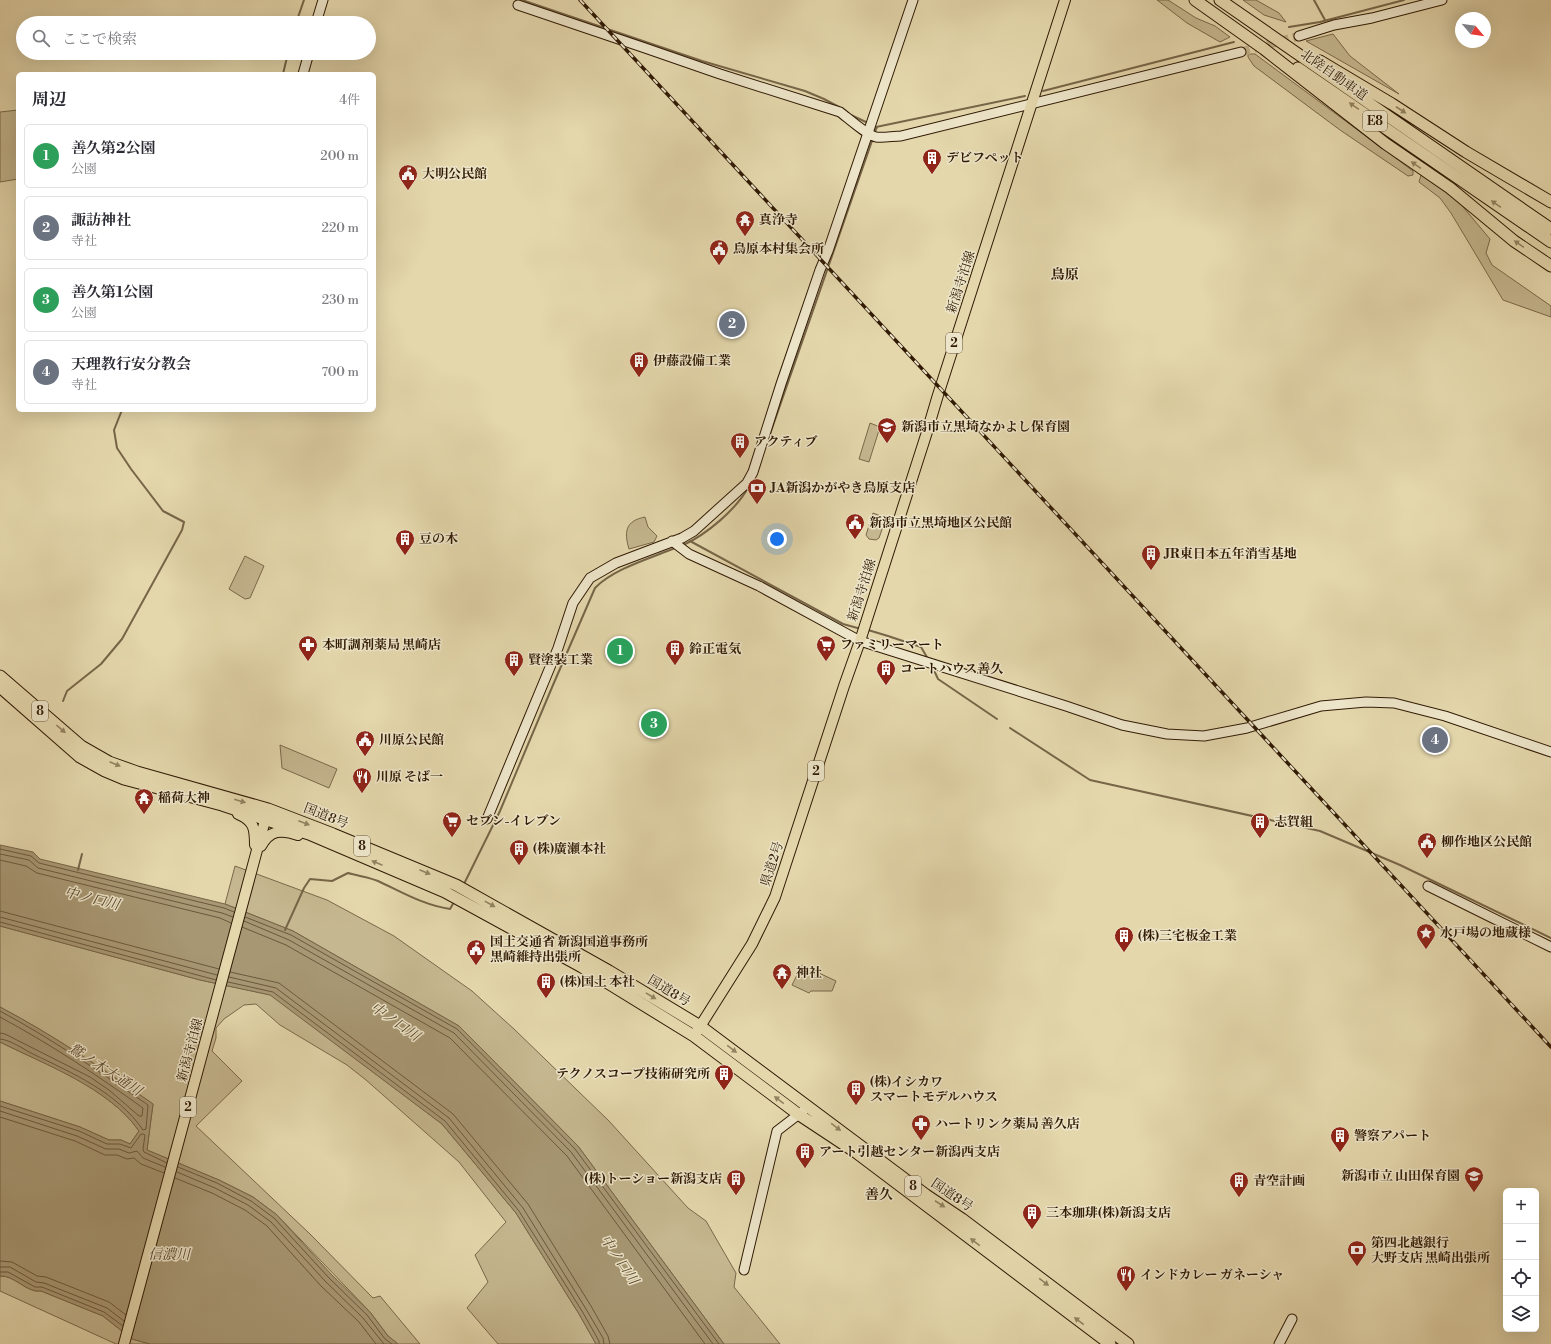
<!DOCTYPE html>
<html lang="ja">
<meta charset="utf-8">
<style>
:root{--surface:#fff;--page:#f2f2f3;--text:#2b2b33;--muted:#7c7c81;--line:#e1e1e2;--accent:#8f2418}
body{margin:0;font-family:"Libre Bodoni","Noto Serif JP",serif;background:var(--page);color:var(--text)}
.controls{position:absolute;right:12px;bottom:12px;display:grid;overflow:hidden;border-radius:6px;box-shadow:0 4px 16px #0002}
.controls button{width:36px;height:36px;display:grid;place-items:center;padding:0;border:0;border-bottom:1px solid var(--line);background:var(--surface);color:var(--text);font:20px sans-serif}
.compass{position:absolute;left:1455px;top:12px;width:36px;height:36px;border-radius:50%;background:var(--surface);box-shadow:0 4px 16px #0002;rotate:119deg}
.you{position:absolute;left:777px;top:539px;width:14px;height:14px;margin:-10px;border:3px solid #fff;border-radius:50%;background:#1a73e8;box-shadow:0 0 0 6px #1a73e833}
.badge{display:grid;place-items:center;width:26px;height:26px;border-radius:50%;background:var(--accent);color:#fff;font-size:13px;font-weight:700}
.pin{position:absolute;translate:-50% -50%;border:2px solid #fff;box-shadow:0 1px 4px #0006}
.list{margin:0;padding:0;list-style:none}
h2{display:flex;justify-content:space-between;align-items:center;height:52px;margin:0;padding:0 16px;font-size:17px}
h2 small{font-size:13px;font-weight:400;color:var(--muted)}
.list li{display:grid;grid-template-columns:26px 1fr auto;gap:12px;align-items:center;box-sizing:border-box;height:64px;margin:0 8px 8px;padding:0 8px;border:1px solid var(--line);border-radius:6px}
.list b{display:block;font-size:15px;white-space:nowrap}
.list p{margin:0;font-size:13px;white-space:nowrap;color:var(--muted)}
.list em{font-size:13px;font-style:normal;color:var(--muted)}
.icon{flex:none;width:22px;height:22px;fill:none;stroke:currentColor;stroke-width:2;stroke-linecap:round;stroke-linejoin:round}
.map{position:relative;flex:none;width:1551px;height:1344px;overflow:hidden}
.search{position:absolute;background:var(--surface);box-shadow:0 4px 16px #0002;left:16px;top:16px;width:360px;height:44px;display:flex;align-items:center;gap:10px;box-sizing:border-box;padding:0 14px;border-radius:22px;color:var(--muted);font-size:15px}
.panel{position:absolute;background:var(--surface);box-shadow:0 4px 16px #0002;left:16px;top:72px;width:360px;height:340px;border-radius:6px}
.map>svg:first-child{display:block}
.green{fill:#c5b78f;stroke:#7a684a}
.water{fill:#a79773;stroke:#776547}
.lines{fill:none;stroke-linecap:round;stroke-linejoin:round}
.shore{stroke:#6c583c;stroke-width:1}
.stream{stroke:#776547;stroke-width:2}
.secondary-tunnel{stroke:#c0b18a;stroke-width:9;stroke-dasharray:9 4.5;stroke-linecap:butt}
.secondary-casing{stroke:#301a04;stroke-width:11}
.primary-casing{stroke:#301a04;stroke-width:12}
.highway-casing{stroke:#301a04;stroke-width:13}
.secondary{stroke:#ede5c9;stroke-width:9}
.primary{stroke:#e4d7ac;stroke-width:10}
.highway{stroke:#e4d7ac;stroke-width:11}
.rail-casing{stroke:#301a04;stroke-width:3.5}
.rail{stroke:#ede5c9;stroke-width:2;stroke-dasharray:6;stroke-linecap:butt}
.oneway{fill:#938260}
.labels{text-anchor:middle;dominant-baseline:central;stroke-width:3;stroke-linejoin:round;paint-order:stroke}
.shield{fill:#ede5c9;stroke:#69573f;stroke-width:1}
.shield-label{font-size:12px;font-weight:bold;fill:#301a04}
.street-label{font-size:13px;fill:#301a04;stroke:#ede5c9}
.poi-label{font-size:13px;font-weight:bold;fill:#301a04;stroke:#ede5c9;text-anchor:start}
.neighbourhood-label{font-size:14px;font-weight:bold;fill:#301a04;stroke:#ede5c9}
.water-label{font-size:14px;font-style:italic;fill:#5a462b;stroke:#ede5c9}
</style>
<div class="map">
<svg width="1551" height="1344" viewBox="0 0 1551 1344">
<rect width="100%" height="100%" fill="#e4d7ac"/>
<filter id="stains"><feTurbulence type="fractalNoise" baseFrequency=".005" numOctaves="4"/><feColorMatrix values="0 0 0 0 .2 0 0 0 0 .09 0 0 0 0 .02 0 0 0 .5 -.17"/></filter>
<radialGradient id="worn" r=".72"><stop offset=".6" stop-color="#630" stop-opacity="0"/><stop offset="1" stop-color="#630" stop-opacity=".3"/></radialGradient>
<path class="green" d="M1157,0H1168L1196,18L1215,26L1230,37L1220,42L1187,23Z
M1243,0H1256L1279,13L1286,22L1264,15Z
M1333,34L1350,56L1399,94L1306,41Z
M1248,54H1255L1413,171V175L1408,176L1340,130L1254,66L1248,57Z
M18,110V179L0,182V112Z
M1421,175L1458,201L1490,239L1486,253L1492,265L1551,306V317L1503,300L1451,213L1440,198L1419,182Z
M870,423L880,427L869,462L859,459Z
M873,513L886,518L879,538L876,540L869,539L866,535Z
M645,517L648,527L657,536L654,542L629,549C624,532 625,521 645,517Z
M245,556L264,566L250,598L245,599L229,589Z
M280,745L337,769L329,788L282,768Z
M235,866L327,900L394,936L472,991L514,1029L609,1121L688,1208L706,1221L736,1273L734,1287L780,1344H724L578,1146L459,1026L293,931L225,904Z
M0,926L200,980L271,995L442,1124L516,1213L579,1314L596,1344H498L467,1308L488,1282L475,1255L506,1222L459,1162L366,1080L347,1065L280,1025L256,1004L244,1005L224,1019L216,1028V1038L212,1051L242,1081L196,1126L310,1234L373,1298L380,1296L420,1344H398L388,1336L370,1312L277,1215L253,1197L219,1180L147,1150L153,1104C103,1069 53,1035 0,1007Z
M802,965L836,981L832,991H811L809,993L792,985Z
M0,1042C46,1065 108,1087 139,1131L130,1144L121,1140H109L80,1127L0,1101Z
M0,1276C15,1275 26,1293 41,1291L103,1316L132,1339L150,1344H116L0,1291Z"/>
<path class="water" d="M0,845L33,852L40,859L225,904L293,931L459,1026L578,1146L724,1344H596L579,1314L516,1213L442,1124L270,995L200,980L0,926Z
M0,1007C53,1035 103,1069 153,1104L147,1150L219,1180L253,1197L277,1215L332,1275L370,1312L388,1336L398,1344H150L132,1339L103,1316L41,1291C26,1293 15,1275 0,1276V1101L80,1127L109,1140H121L130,1144L139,1131C109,1088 46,1065 0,1042Z"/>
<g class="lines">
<path class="shore" d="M0,849L31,856L39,863L224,908L234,912
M0,854L29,860L38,868L222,913L233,917
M0,860L26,866L37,873L220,918L231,923
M0,911L219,969
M0,917L217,975
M245,917L291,935L457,1029L575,1149L719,1344
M244,921L289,940L454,1033L571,1152L713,1344
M0,922L216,980
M242,927L286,945L450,1038L567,1156L705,1344
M230,972L279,983L453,1114L528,1204L591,1306L608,1336L610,1344
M229,977L276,988L449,1118L523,1208L586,1309L603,1338L604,1344
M228,982L273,992L445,1121L519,1211L582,1311L599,1341V1344
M0,1011C52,1039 100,1072 148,1105L146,1129L143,1130C117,1092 72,1073 33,1054C23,1049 11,1040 0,1039
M0,1017C50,1044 97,1075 143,1108L142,1116H139L109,1090L90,1077L5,1034L0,1033
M0,1106L79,1131L107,1144H120L131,1148L141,1134H143L145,1135L143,1149L144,1152L167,1163
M0,1111L77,1136L106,1149H119L129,1153L137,1151L143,1158L165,1167
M0,1117L75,1141L105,1155H117L127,1159L134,1158L141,1164L164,1173
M178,1167L217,1183L251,1201L274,1218L329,1278L367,1315L385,1339L392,1344
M177,1172L215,1188L248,1205L271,1222L325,1281L363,1318L384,1344
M175,1178L212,1193L245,1210L267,1226L321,1286L359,1322L376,1344
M0,1261L12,1262L37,1276L46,1277L109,1302L126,1315
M0,1267H10L36,1282L44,1283L107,1308L124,1321
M0,1272H8L35,1287H42L104,1312L123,1326"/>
<path class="stream" d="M522,0L702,61L805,91L824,99L839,107
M1314,0L1325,20
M296,23L304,0
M1289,27L1320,22L1404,0
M283,74L288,53
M1043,91L1234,42
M851,115L868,123
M876,127L1025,96
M874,134L877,127
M768,440L873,138
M690,541L843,624L861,629
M683,545C706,535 737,509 749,486
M868,630L888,636L921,647L928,659
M932,666L938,679L997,719
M63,701L67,691L101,664L122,639L182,530L184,522L163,511L131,469L117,448L114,430L122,410
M1010,728L1090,780L1320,831L1400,865L1551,938
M78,870L82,854
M463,886L500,811L553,685L595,588C613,569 651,558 675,548
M285,930L304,888L310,879L332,881L348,873C358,876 369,877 378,881C402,892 423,905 450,909L454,902"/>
<path class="secondary-tunnel" d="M1241,52L1299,36"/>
<defs>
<path id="secondary" d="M518,5L645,48L720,74L840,112C848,118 868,136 876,137C884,138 893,136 901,136L1241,52
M316,23L323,0
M1299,36L1334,25L1372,18L1442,0
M303,74L309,53
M672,541L689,554L759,586L860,641L1066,706L1122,725L1167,734L1204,736L1247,728L1321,706L1366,702L1394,703L1445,716L1551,752
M487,819L558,648L573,603L590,578L616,563L682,538L694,531L747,483L753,472L781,384L820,270L828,251L913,0
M1428,886L1551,947
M744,1270L777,1131L803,1111
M1279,1344L1292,1319"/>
<path id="primary" d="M238,814C254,821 255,828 255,845
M261,846C270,830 281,829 298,835
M694,1036L752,944L775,897L844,686L860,641L927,432L938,395L1065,0
M124,1344L267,813"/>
<path id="highway" d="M1195,0L1264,49L1386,144L1450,188L1514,241L1551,266
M1220,0L1551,229
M1320,61L1392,104L1466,152L1551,202
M1298,68L1551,242
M0,676L81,746L109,762L137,772L268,809L333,834L456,885L609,971L700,1026L926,1195L962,1219L1128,1344
M0,687L80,757L105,771L124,779L222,805L309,834L445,892L582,967L694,1036L798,1114L857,1153L1110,1344"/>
</defs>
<use href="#secondary" class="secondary-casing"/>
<use href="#primary" class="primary-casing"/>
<use href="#highway" class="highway-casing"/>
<use href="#secondary" class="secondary"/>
<use href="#primary" class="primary"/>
<use href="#highway" class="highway"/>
<defs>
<path id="rail" d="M580,0L1551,1047"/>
</defs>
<use href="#rail" class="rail-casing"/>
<use href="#rail" class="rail"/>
</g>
<defs><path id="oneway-solid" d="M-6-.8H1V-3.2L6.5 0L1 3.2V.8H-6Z"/></defs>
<g class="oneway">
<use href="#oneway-solid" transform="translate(1354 106) rotate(-145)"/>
<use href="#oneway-solid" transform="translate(1401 110) rotate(33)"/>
<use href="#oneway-solid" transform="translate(1416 165) rotate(-145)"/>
<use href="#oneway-solid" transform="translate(1496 204) rotate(-145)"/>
<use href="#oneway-solid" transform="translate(1519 244) rotate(-145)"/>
<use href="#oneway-solid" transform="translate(61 729) rotate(40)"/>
<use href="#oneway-solid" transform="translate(115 764) rotate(23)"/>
<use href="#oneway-solid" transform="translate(240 801) rotate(16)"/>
<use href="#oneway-solid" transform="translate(304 823) rotate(21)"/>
<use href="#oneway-solid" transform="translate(377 863) rotate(-157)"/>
<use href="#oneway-solid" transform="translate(425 872) rotate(23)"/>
<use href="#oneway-solid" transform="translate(490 904) rotate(29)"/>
<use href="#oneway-solid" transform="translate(651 996) rotate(31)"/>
<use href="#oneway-solid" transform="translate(732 1049) rotate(37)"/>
<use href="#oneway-solid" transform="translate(779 1100) rotate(-143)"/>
<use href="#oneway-solid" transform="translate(836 1127) rotate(37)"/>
<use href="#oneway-solid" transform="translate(940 1204) rotate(33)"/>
<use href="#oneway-solid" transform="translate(975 1242) rotate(-143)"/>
<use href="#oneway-solid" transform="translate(1044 1282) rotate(37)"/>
<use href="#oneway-solid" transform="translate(1079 1321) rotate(-143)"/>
</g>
<defs>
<symbol id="building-pin" viewBox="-11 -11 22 30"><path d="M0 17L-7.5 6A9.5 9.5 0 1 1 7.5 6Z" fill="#8f2418" stroke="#ede5c9"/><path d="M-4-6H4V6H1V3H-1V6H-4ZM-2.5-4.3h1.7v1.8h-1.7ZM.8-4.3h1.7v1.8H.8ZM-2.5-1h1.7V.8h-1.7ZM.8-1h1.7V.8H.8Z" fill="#fff"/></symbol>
<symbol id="civic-pin" viewBox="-11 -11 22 30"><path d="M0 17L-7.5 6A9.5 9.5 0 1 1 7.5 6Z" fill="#8f2418" stroke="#ede5c9"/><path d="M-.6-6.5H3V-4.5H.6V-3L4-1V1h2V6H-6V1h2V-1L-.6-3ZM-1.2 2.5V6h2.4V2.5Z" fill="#fff"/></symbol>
<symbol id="temple-pin" viewBox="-11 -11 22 30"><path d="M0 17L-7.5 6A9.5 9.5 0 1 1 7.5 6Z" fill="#8f2418" stroke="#ede5c9"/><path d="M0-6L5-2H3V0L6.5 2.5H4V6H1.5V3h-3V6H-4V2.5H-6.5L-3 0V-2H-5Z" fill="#fff"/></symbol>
<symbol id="school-pin" viewBox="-11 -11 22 30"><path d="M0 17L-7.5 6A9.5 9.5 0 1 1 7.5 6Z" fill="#8f2418" stroke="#ede5c9"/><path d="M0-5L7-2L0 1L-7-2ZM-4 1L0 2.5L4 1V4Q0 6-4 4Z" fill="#fff"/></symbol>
<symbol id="bank-pin" viewBox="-11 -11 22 30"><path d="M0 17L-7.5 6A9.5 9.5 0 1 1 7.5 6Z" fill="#8f2418" stroke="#ede5c9"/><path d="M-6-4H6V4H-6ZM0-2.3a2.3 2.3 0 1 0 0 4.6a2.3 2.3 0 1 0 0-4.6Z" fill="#fff"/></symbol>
<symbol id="pharmacy-pin" viewBox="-11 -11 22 30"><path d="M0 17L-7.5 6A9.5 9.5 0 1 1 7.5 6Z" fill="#8f2418" stroke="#ede5c9"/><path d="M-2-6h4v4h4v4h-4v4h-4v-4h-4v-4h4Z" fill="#fff"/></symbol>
<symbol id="supermarket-pin" viewBox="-11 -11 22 30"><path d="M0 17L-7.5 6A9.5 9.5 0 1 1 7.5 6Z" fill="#8f2418" stroke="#ede5c9"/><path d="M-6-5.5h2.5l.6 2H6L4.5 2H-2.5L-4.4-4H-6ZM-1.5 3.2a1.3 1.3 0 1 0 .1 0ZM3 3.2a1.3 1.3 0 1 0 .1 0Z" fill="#fff"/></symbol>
<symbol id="restaurant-pin" viewBox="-11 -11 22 30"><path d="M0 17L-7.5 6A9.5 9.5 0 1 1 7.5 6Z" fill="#8f2418" stroke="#ede5c9"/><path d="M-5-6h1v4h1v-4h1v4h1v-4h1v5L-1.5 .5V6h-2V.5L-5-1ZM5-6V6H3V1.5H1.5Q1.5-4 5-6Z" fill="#fff"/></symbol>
<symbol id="sight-pin" viewBox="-11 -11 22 30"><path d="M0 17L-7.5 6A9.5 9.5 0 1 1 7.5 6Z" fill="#8f2418" stroke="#ede5c9"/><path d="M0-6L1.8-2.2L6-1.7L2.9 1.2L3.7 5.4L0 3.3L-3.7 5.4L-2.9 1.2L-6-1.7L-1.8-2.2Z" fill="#fff"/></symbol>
</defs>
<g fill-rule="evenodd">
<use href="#building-pin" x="921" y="147" width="22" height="30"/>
<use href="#civic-pin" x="397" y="163" width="22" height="30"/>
<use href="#temple-pin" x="734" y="209" width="22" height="30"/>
<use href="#civic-pin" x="708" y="238" width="22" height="30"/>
<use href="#building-pin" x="628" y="350" width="22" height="30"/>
<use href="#school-pin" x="876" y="416" width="22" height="30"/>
<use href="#building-pin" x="729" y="431" width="22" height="30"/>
<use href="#bank-pin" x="746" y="477" width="22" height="30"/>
<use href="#civic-pin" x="844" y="512" width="22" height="30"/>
<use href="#building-pin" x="394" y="528" width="22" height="30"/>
<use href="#building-pin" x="1140" y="543" width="22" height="30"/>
<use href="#pharmacy-pin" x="297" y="634" width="22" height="30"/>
<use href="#supermarket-pin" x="815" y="634" width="22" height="30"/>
<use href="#building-pin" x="664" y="638" width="22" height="30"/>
<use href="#building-pin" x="503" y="649" width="22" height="30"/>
<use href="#building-pin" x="875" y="658" width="22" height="30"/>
<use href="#civic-pin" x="354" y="729" width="22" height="30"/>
<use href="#restaurant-pin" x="351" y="766" width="22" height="30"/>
<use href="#temple-pin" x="133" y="787" width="22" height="30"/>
<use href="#supermarket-pin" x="441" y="810" width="22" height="30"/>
<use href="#building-pin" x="1249" y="811" width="22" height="30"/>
<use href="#civic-pin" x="1416" y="831" width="22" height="30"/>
<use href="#building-pin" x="508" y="838" width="22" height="30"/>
<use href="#sight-pin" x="1415" y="922" width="22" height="30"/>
<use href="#building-pin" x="1113" y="925" width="22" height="30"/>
<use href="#civic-pin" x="465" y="938" width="22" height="30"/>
<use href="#temple-pin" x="771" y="962" width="22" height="30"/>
<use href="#building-pin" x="535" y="971" width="22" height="30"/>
<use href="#building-pin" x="713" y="1063" width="22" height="30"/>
<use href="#building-pin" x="845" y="1078" width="22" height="30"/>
<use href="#pharmacy-pin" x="910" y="1113" width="22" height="30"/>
<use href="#building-pin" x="1329" y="1125" width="22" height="30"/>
<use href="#building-pin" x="794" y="1141" width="22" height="30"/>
<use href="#school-pin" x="1463" y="1165" width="22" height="30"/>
<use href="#building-pin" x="725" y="1168" width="22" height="30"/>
<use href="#building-pin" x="1228" y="1170" width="22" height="30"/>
<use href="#building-pin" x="1021" y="1202" width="22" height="30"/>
<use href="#bank-pin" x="1346" y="1239" width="22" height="30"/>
<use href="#restaurant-pin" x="1115" y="1264" width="22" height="30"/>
</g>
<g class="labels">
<g class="shield">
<rect x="1363" y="111" width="24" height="20" rx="3"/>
<rect x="946" y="333" width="16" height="20" rx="3"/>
<rect x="32" y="701" width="16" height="20" rx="3"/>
<rect x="808" y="761" width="16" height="20" rx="3"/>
<rect x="354" y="836" width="16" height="20" rx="3"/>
<rect x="180" y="1097" width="16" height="20" rx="3"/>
<rect x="905" y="1176" width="16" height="20" rx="3"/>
</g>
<g class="shield-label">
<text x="1375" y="121">E8</text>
<text x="954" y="343">2</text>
<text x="40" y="711">8</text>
<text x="816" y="771">2</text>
<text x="362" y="846">8</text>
<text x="188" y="1107">2</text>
<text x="913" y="1186">8</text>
</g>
<g class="street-label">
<text transform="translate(1334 75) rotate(35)">北陸自動車道</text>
<text transform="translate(961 282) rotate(-72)">新潟寺泊線</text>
<text transform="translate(862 590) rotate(-72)">新潟寺泊線</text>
<text transform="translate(326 816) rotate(21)">国道8号</text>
<text transform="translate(772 864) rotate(-72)">県道2号</text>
<text transform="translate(669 991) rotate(31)">国道8号</text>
<text transform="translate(190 1050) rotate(-75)">新潟寺泊線</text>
<text transform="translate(952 1195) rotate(34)">国道8号</text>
</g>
<g class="poi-label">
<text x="946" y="158">デビフペット</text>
<text x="422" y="174">大明公民館</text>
<text x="759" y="220">真浄寺</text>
<text x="733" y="249">鳥原本村集会所</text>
<text x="653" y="361">伊藤設備工業</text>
<text x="901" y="427">新潟市立黒埼なかよし保育園</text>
<text x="754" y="442">アクティブ</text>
<text x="771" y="488">JA新潟かがやき鳥原支店</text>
<text x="869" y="523">新潟市立黒埼地区公民館</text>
<text x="419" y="539">豆の木</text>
<text x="1165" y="554">JR東日本五年消雪基地</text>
<text x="322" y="645">本町調剤薬局 黒崎店</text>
<text x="840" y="645">ファミリーマート</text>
<text x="689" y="649">鈴正電気</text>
<text x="528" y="660">賢塗装工業</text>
<text x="900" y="669">コートハウス善久</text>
<text x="379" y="740">川原公民館</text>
<text x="376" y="777">川原 そば一</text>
<text x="158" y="798">稲荷大神</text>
<text x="466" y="821">セブン-イレブン</text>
<text x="1274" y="822">志賀組</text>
<text x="1441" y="842">柳作地区公民館</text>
<text x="533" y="849">(株)廣瀬本社</text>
<text x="1440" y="933">水戸場の地蔵様</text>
<text x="1138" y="936">(株)三宅板金工業</text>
<text x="490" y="942">国土交通省 新潟国道事務所<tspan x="490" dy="15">黒崎維持出張所</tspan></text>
<text x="796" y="973">神社</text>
<text x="560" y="982">(株)国土 本社</text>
<text x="710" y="1074" text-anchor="end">テクノスコープ技術研究所</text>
<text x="870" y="1082">(株)イシカワ<tspan x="870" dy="15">スマートモデルハウス</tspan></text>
<text x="935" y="1124">ハートリンク薬局 善久店</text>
<text x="1354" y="1136">警察アパート</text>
<text x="819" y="1152">アート引越センター新潟西支店</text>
<text x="1460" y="1176" text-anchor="end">新潟市立 山田保育園</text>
<text x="722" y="1179" text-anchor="end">(株)トーショー新潟支店</text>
<text x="1253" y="1181">青空計画</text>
<text x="1046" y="1213">三本珈琲(株)新潟支店</text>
<text x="1371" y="1243">第四北越銀行<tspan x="1371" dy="15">大野支店 黒崎出張所</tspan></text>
<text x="1140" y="1275">インドカレー ガネーシャ</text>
</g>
<g class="neighbourhood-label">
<text x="1065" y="275">鳥原</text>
<text x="879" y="1195">善久</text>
</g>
<g class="water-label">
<text transform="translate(92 899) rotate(14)">中ノ口川</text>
<text transform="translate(395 1022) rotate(35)">中ノ口川</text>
<text transform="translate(105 1070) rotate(33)">鷲ノ木大通川</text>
<text x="169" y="1255">信濃川</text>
<text transform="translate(619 1260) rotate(56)">中ノ口川</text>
</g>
</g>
<rect width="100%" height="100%" filter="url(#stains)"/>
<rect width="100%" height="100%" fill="url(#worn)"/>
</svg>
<div class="controls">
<button>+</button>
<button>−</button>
<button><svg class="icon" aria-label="locate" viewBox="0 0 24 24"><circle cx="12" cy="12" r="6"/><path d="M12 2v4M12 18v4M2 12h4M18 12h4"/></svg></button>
<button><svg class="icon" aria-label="layers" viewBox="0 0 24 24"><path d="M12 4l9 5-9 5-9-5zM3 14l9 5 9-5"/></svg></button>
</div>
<svg class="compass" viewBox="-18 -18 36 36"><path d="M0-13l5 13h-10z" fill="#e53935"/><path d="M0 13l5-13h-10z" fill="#7c7c81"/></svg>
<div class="you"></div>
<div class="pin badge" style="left:620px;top:651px;background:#2e9e5b">1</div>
<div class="pin badge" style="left:732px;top:324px;background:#6b7280">2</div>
<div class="pin badge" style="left:654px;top:724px;background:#2e9e5b">3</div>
<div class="pin badge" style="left:1435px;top:740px;background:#6b7280">4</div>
<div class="search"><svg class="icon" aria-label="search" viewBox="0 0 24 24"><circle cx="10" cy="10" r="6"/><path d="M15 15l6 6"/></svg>ここで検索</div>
<section class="panel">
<h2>周辺<small>4件</small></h2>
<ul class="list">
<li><span class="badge" style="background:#2e9e5b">1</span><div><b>善久第2公園</b><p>公園</p></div><em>200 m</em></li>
<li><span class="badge" style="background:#6b7280">2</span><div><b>諏訪神社</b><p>寺社</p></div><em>220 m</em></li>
<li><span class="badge" style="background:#2e9e5b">3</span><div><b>善久第1公園</b><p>公園</p></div><em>230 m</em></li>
<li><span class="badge" style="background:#6b7280">4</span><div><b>天理教行安分教会</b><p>寺社</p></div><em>700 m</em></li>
</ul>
</section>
</div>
